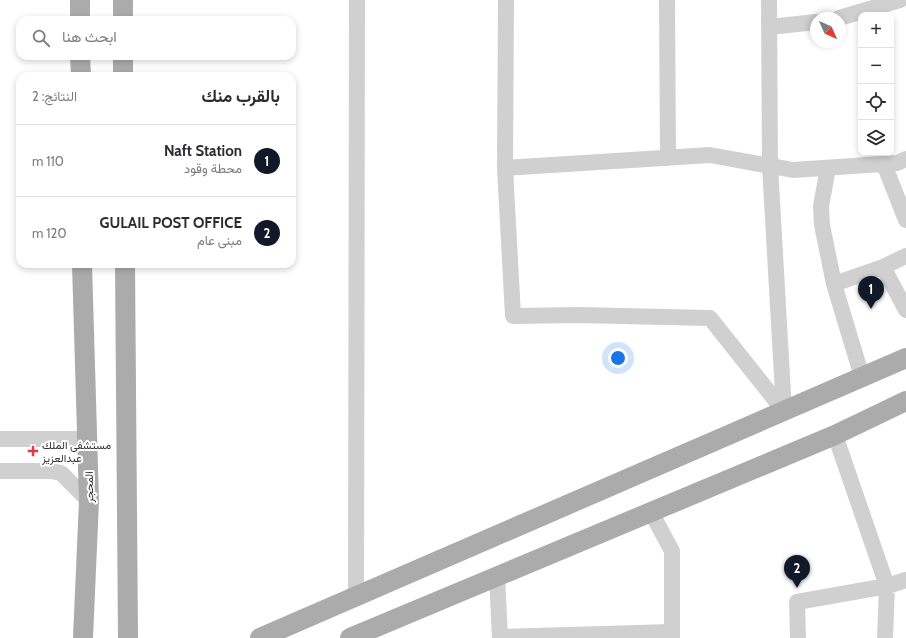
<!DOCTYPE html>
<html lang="ar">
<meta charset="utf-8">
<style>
:root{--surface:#fff;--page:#f7f7f7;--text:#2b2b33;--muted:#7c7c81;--line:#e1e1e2;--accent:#111827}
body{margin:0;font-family:Cabin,Vazirmatn,sans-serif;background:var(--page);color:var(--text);direction:rtl}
.controls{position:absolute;right:12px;top:12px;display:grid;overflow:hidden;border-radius:8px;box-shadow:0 2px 6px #0003}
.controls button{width:36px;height:36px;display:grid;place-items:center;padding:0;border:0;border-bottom:1px solid var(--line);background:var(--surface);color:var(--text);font:20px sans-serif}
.compass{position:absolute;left:810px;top:12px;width:36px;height:36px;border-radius:50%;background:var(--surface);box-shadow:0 2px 6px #0003;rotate:135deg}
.you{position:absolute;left:618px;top:358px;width:14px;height:14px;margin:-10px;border:3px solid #fff;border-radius:50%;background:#1a73e8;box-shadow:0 0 0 6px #1a73e833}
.badge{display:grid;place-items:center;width:26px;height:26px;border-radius:50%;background:var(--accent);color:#fff;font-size:13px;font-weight:700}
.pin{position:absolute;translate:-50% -33px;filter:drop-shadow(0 1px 2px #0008)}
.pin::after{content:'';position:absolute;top:21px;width:14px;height:12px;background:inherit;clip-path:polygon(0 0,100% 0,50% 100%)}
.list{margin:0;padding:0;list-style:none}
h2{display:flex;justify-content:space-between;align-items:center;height:52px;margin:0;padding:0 16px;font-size:17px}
h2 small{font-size:13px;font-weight:400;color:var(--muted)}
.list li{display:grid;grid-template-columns:26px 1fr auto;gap:12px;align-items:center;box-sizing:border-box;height:72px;padding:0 16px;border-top:1px solid var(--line)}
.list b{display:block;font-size:15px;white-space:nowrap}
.list p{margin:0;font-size:13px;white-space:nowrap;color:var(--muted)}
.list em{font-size:13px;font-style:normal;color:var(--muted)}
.icon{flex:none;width:22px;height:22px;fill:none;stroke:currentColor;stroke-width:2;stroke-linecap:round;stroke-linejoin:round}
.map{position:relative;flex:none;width:906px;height:638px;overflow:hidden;direction:ltr}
.search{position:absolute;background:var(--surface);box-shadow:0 2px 6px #0003;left:16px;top:16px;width:280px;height:44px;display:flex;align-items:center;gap:10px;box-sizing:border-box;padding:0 14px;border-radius:12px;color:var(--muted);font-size:15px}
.panel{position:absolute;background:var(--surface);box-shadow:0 2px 6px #0003;left:16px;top:72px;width:280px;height:196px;border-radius:12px;direction:rtl}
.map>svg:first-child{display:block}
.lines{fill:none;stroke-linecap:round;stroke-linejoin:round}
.minor{stroke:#d0d0d0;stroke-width:16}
.major{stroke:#ababab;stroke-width:20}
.poi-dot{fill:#e63946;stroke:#fff;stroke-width:1.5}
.labels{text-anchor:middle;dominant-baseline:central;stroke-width:4;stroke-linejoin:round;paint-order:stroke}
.poi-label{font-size:11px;fill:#333;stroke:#fff;text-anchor:start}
.street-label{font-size:11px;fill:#333;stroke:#fff}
</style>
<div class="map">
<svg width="906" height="638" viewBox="0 0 906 638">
<rect width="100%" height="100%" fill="#fff"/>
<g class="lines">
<path class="minor" d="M506,0L505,168L513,316L578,315L710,318L784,411
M667,0L668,158
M769,0L770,166L784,411
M839,18L900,0
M769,27L816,22
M884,164L906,220
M505,168L710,155L793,170L897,163L906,159
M828,168L821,206L822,225L834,284
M883,267L906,256
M862,377L834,284L883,267L906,310
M835,435L887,586L885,638
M0,439H87
M0,471H51L61,473L89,501
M651,512L672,551V638
M497,576L500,638
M356,596L357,0
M500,637L672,632
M798,638L797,602L887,586L906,580"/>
<path class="major" d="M80,0V20
M123,0V20
M80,56L81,76
M123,56V76
M82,264L89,501L83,638
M125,264L128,638
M260,638L906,358
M350,638L835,435L906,401"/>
</g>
<path class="poi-dot" d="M31 445h4v4h4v4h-4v4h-4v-4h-4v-4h4z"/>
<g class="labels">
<g class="poi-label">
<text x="42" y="445">مستشفى الملك<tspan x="42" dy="13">عبدالعزيز</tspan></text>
</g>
<g class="street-label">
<text transform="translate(89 487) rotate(-91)">المحجر</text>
</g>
</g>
</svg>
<div class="controls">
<button>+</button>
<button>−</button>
<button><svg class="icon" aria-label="locate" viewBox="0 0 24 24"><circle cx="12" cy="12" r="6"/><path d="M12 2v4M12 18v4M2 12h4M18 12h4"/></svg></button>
<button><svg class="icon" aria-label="layers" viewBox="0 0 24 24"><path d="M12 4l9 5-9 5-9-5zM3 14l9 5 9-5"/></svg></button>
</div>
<svg class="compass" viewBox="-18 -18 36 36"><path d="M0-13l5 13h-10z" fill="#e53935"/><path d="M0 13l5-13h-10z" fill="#7c7c81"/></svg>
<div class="you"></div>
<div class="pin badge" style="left:871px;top:309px">1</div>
<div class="pin badge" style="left:797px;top:588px">2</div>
<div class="search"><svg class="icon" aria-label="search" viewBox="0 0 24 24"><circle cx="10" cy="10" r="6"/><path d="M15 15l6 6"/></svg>ابحث هنا</div>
<section class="panel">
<h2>بالقرب منك<small>النتائج: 2</small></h2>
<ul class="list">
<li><span class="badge">1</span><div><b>Naft Station</b><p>محطة وقود</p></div><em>110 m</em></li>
<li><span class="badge">2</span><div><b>GULAIL POST OFFICE</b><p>مبنى عام</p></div><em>120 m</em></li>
</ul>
</section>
</div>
